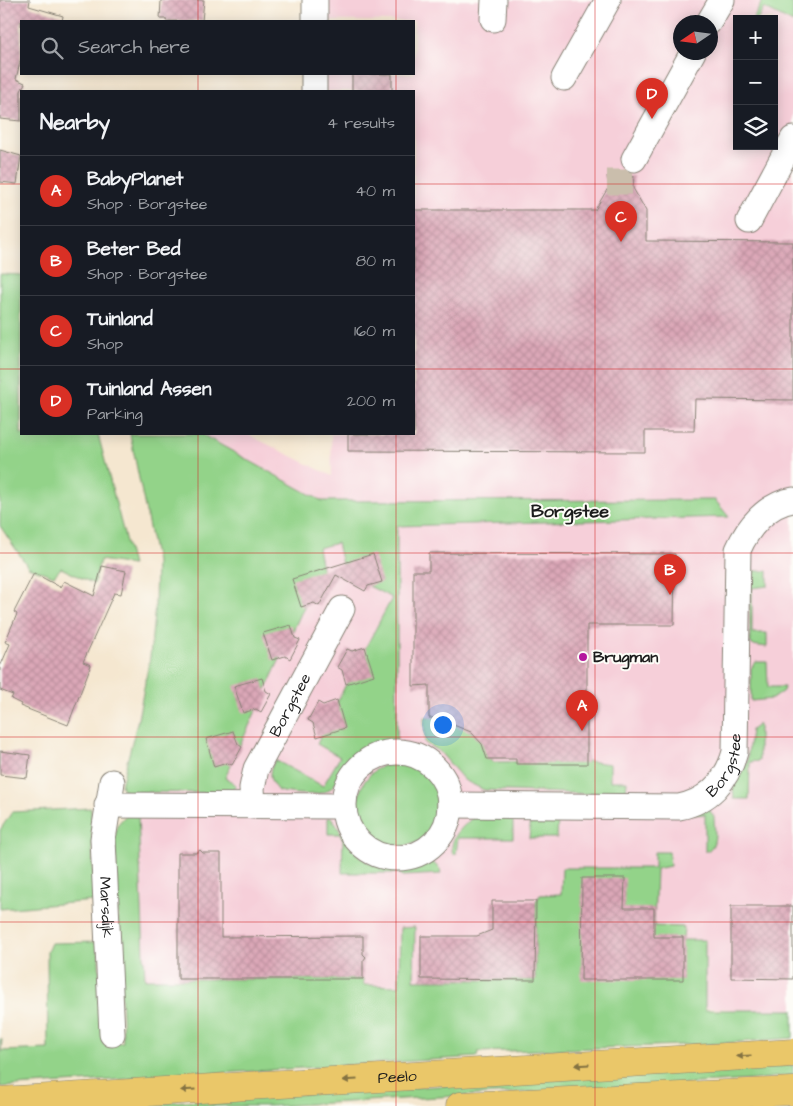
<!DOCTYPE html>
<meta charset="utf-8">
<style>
:root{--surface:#171b24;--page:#20242c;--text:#f1f3f6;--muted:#9ea1a6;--line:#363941;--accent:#d93025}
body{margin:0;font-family:"Architects Daughter",sans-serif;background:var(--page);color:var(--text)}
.controls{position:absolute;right:15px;top:15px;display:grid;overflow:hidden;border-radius:0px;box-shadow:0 2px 12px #0003}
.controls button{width:45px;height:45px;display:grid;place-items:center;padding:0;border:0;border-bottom:1px solid var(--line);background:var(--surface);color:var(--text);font:25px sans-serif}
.compass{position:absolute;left:673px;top:15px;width:45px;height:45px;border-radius:50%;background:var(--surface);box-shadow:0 2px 12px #0003;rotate:257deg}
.you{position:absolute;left:442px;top:724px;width:18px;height:18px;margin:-12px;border:4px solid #fff;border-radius:50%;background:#1a73e8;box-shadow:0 0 0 8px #1a73e833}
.badge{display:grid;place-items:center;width:32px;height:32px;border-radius:50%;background:var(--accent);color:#fff;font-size:16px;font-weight:700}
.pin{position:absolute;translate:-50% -41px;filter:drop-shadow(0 1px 2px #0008)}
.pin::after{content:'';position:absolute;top:26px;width:18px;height:15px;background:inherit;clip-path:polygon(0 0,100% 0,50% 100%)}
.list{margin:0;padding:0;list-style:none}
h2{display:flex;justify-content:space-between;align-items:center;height:65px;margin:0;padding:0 20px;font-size:21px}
h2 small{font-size:16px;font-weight:400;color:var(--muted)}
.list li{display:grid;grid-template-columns:32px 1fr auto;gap:15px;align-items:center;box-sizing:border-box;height:70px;padding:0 20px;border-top:1px solid var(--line)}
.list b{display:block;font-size:19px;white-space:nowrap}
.list p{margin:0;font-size:16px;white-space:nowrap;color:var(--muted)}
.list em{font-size:16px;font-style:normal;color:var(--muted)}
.icon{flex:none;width:28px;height:28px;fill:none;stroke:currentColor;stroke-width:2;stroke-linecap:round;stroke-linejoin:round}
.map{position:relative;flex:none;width:793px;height:1106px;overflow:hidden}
.search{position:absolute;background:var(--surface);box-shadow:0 2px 12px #0003;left:20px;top:20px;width:395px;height:55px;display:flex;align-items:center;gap:12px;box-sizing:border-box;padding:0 18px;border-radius:0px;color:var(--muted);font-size:19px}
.panel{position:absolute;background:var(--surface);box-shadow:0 2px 12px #0003;left:20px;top:90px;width:395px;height:345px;border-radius:0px}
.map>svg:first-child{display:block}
.built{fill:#f6cfd9;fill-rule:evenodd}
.grass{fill:#93d389;stroke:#587852}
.building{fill:url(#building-cross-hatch)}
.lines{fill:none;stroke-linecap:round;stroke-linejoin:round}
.street-tunnel{stroke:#cabeac;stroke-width:25;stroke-dasharray:25 12;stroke-linecap:butt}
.street-casing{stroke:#888276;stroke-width:27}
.primary-casing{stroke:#888276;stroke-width:29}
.street{stroke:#fff;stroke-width:25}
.primary{stroke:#eac769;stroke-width:28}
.oneway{fill:#837242}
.grid{fill:none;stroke:#d62828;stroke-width:1;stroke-opacity:0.55}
.poi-dot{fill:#b5179e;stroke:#fdfcf7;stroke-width:2}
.labels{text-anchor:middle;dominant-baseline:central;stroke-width:4;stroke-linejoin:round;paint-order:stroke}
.poi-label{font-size:16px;font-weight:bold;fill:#1c1c1c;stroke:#fdfcf7;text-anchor:start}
.street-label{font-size:16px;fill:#1c1c1c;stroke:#fdfcf7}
.neighbourhood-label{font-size:18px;font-weight:bold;fill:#1c1c1c;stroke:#fdfcf7}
</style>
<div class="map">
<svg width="793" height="1106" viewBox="0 0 793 1106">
<defs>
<pattern id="building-cross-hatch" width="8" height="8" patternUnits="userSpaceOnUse" patternTransform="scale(1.25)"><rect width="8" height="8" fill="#dba7b7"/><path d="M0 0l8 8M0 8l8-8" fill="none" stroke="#bb8f9d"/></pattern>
</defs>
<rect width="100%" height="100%" fill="#fdfcf7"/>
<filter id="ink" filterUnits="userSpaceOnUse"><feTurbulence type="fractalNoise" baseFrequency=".02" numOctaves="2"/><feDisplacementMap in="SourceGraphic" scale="10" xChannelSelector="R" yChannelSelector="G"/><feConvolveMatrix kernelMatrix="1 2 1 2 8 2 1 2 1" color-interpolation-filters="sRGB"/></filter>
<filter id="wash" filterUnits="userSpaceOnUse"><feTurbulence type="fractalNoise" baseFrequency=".0096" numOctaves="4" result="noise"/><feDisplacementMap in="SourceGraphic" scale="20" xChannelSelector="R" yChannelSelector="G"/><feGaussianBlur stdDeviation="1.12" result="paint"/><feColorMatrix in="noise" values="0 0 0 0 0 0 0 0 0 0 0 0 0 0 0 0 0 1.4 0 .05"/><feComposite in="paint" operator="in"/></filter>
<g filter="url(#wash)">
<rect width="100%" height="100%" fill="#f5e7d0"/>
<path class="built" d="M319,0H793V1012L712,1008H144L138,812L129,757L150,657L155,605L156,562L130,434H247L332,476L331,434H414V91H322L321,74H414V21H320ZM737,19H774V146H737ZM680,22H710V52H680Z"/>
<path class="grass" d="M763,0H786L793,4V23L764,8L758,19H753Z
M0,274L21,275V434H98L132,565L100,560L94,584L61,568L54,576L28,567L0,526Z
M130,434H201L322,501L715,500L729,517L397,526V739C375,742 357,749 344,768C339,774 338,783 331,788C319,798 293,794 278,791C268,779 268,773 275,760L323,786L340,757L317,744L342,692L392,598L344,573L337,543L318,548L322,568L225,778L237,786L226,793L127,792L123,790L121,785L138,719L150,657L155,605L156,562Z
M749,571H768V586L752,588V633H767V647L752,645L750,642Z
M756,662H767L768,687H784L783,691L772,699L751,701V668Z
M451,716L483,740L493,762L587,761L610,764V781H627L626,793L621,795L484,790L464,780L440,752L425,743L424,717Z
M759,724V761L750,762L749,799H734L733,788L747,762L751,730Z
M358 804a42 42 0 1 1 84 0a42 42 0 1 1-84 0Z
M91,808L94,901L0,909V830L12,812Z
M708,809L714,816C714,829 719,847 705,852V814L692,815Z
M128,813L138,815L145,979H363L364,985L399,986L400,928L415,927L414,980H535L536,901L540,895L561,894L562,868H654V852H669L670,866L656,869L654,926L684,927L683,940H705V1010H793V1038L712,1044L478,1052L477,1057L0,1087V1039H2L1,1051L48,1049L47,952L51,943L98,942L103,1043L123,1042L115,837L117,825Z
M513,815V838H458L456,854H453C448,838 463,827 473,817Z
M331,817C339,828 345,840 354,850C374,875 404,869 431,861L440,869L441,874L403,876L399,873H342L343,839L340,834H328V818Z
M558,817L557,838H529L531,818Z
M793,1065V1075L753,1080L273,1106H100Z"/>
<g id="blocks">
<path class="building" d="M0,0H30L29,6L63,16L62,21H21V58L16,79L25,83L21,91V121L0,119Z
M161,0H204L202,21H166V19H160Z
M352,74H392V91H352Z
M0,150L21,156L17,184L0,182Z
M607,176H634L633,188L646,211V241L793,242V400L695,399L694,431H645V452L348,451V434H414V210H595L608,188Z
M429,553L675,554L674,625H587V764H516V759H487L482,744L471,732L446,722V718H429V685L413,686V571H429Z
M373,554L382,582L368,586L365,591L336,575L319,606L314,603L301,607L292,579Z
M102,566L126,571L121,594L114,593L83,662L91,665L68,725L20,706L21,704L11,699L13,695L0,690V667L10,644L5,642L17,614L14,612L34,573L60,587L64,581L94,596Z
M291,625L295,638L300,640L290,659L285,656L272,660L263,633Z
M365,647L374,675L346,684L342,670L337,667L347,649L352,651Z
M262,678L266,691L271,694L261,712L256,709L243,713L234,686Z
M337,700L345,728L317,737L313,723L308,720L318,702L323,705Z
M233,731L238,744L242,747L232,765L227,763L214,767L206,739Z
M0,751L30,755L27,778L0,775Z
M200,850L203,853H221V937L363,936V954L366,957L363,961V979H178V853H196Z
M582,878H625L624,908H654V937H683V980H581Z
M492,901H536L535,980L421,979V936H477L492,930Z
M731,906H793V979L731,978Z"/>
</g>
</g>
<g filter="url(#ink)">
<use href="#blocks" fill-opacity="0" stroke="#888276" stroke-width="1"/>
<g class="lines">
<path class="street-tunnel" d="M607,182H634"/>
<defs>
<g id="street">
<path d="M493,19L494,0"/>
<path d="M315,21V0"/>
<path d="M709,22L722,0"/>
<path d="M564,78L608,0"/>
<path d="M314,91V74"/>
<path d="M634,159L693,52"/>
<path d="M749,221L793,139"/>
<circle cx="397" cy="805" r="53"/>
<path id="s1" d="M112,782L103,839L112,1034"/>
<path d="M107,805L343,806"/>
<path id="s2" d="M450,805L679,807C709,801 727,781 735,752L738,550C748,527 767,504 793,500"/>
<path id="s3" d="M253,806L252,788L256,769L342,609"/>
</g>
<g id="primary">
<path id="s4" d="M0,1101L793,1053"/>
<path d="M460,1106L793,1091"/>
</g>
</defs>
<use href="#street" class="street-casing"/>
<use href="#primary" class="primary-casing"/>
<use href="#street" class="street"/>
<use href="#primary" class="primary"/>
</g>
<defs><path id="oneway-solid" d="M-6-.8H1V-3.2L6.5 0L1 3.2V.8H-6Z" transform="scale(1.25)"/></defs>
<g class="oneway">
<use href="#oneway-solid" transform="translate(744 1056) rotate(177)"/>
<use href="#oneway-solid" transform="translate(582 1065) rotate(176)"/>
<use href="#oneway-solid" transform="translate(350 1080) rotate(176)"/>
<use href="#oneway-solid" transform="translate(188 1090) rotate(177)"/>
</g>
</g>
<path class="grid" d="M198,0V21M396,0V21M595,0V1106M198,74V91M396,74V91M0,184H21M414,184H793M0,369H21M414,369H793M198,434V1106M396,434V1106M0,553H793M0,737H793M0,922H793"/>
<circle class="poi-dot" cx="583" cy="657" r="5"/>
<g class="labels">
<g class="poi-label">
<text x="593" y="657">Brugman</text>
</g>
<g class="street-label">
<text stroke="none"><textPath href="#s3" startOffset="110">Borgstee</textPath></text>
<text stroke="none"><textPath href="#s2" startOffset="296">Borgstee</textPath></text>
<text stroke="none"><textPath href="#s1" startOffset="126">Marsdijk</textPath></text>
<text stroke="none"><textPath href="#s4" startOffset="398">Peelo</textPath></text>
</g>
<g class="neighbourhood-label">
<text x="570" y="511">Borgstee</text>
</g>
</g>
</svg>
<div class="controls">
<button>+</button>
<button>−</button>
<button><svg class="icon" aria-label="layers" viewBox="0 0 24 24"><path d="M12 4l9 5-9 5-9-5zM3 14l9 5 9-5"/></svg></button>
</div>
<svg class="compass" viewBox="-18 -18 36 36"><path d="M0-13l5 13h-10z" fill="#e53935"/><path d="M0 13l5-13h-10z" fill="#9ea1a6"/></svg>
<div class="you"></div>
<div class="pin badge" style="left:582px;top:731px">A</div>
<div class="pin badge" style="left:670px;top:595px">B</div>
<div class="pin badge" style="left:621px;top:242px">C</div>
<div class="pin badge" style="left:652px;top:119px">D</div>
<div class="search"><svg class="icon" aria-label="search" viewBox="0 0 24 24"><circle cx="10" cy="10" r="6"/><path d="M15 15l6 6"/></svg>Search here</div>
<section class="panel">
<h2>Nearby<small>4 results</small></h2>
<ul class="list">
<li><span class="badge">A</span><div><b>BabyPlanet</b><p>Shop · Borgstee</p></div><em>40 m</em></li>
<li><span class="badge">B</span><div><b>Beter Bed</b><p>Shop · Borgstee</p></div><em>80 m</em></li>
<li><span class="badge">C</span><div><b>Tuinland</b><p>Shop</p></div><em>160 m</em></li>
<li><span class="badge">D</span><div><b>Tuinland Assen</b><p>Parking</p></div><em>200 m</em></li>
</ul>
</section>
</div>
